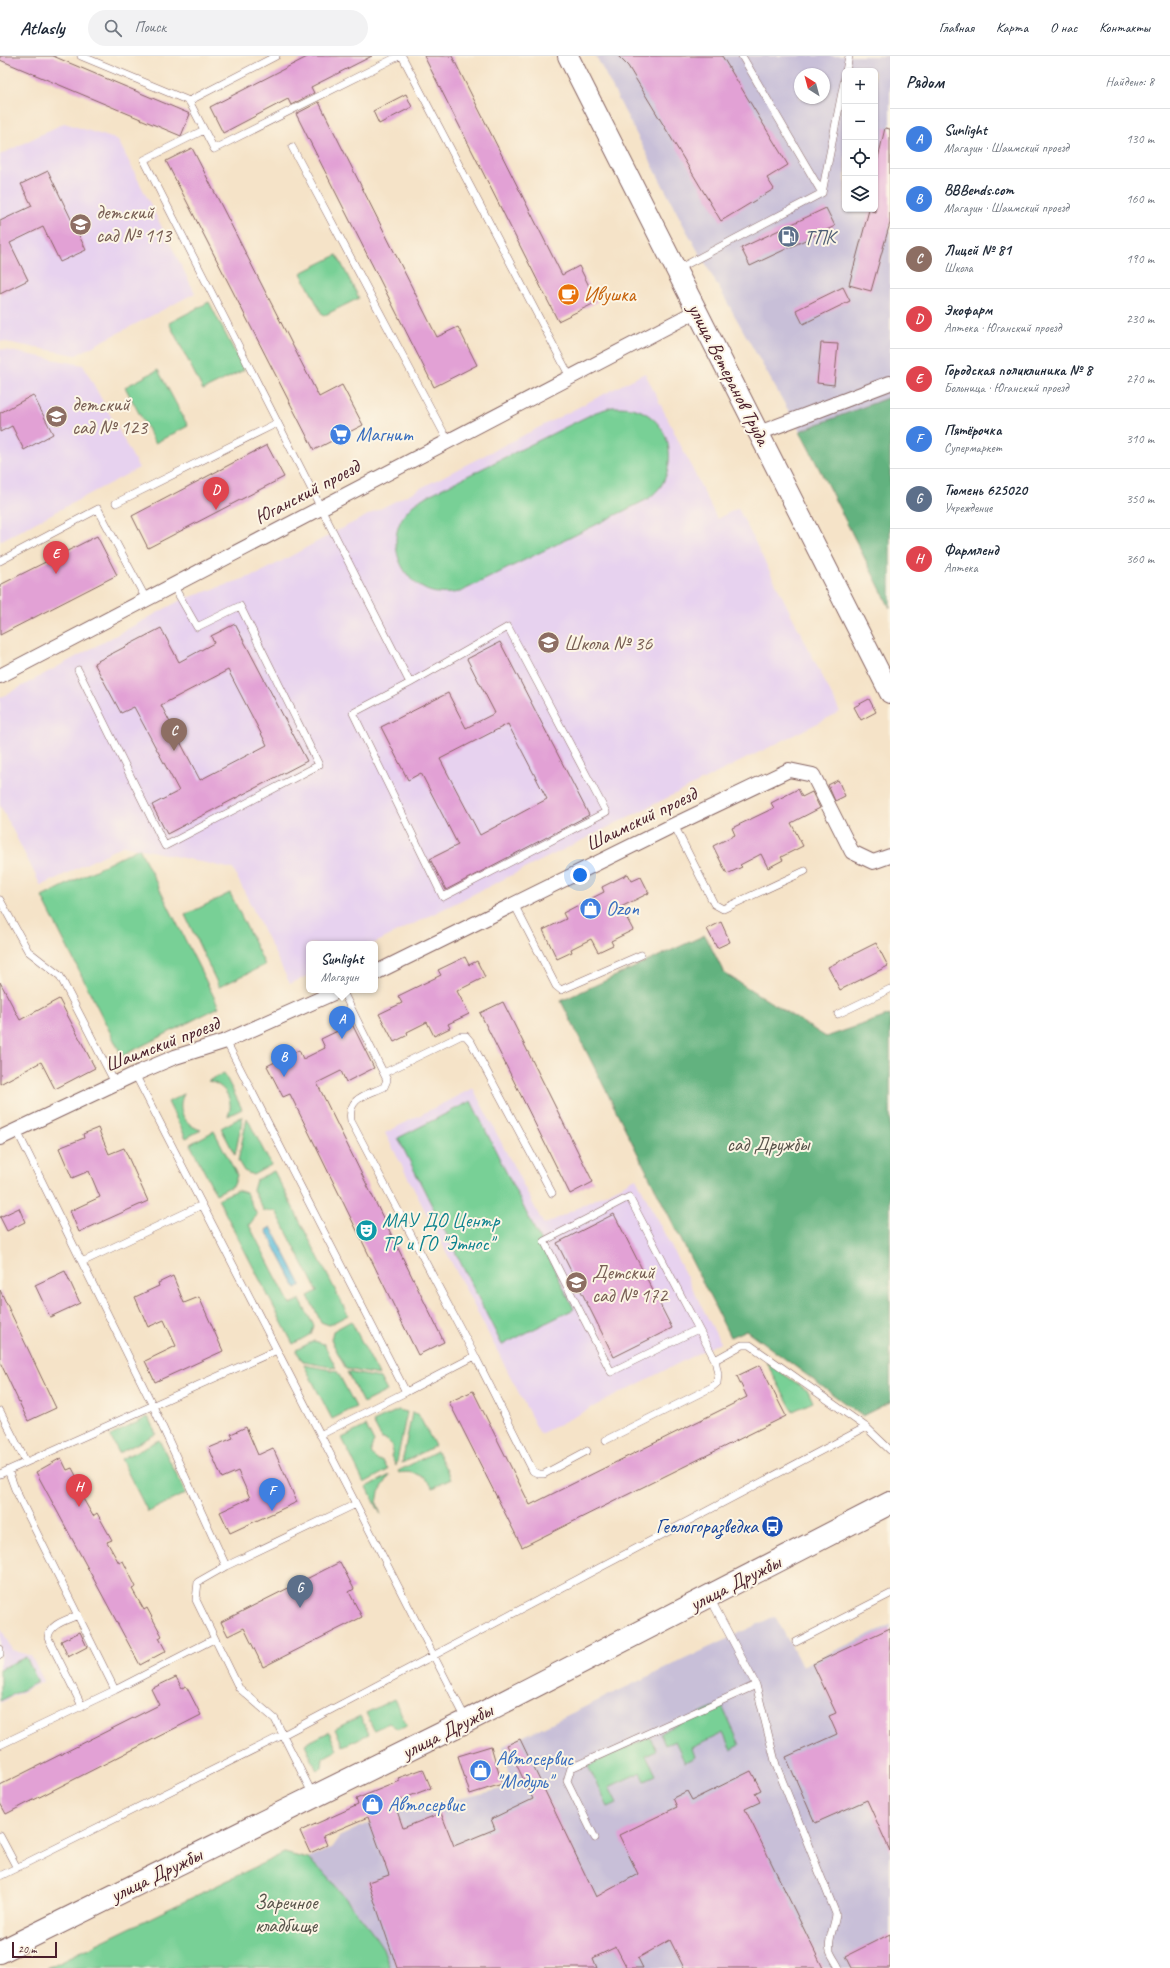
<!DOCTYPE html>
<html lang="ru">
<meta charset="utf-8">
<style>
:root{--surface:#fff;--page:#f2f2f3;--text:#1f2937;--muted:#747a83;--line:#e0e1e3;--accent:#b5179e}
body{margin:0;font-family:Caveat,sans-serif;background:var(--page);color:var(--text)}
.controls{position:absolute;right:12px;top:12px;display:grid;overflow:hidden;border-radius:6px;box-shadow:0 1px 3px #0004}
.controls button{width:36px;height:36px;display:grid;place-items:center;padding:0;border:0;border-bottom:1px solid var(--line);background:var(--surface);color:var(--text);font:20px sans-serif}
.compass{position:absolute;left:794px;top:12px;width:36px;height:36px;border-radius:50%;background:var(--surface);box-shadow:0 1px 3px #0004;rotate:324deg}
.scale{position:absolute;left:12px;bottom:10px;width:45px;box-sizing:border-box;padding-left:4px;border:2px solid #4a1f2b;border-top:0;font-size:11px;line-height:14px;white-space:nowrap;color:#4a1f2b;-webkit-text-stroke:3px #fcf5e5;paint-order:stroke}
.you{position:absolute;left:580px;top:819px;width:14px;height:14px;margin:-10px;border:3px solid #fff;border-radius:50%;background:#1a73e8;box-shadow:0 0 0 6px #1a73e833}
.badge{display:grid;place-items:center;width:26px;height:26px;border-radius:50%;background:var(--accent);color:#fff;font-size:13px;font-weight:700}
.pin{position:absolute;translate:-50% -33px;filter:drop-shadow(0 1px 2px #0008)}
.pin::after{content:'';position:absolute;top:21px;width:14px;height:12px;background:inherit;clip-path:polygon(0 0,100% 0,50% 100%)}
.popup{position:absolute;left:306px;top:885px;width:72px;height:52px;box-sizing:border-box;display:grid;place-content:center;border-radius:6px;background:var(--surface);filter:drop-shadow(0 1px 3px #0005);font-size:13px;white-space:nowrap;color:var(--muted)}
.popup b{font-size:15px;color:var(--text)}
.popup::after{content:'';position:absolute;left:50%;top:100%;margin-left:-8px;border:8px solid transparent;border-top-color:var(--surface)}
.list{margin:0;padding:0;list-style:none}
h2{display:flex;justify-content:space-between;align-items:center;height:52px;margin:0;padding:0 16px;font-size:17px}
h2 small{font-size:13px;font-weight:400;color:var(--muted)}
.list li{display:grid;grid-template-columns:26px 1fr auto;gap:12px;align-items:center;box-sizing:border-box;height:60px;padding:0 16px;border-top:1px solid var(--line)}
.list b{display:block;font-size:15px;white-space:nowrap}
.list p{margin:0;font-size:13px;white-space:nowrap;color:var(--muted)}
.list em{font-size:13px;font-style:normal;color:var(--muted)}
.icon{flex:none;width:22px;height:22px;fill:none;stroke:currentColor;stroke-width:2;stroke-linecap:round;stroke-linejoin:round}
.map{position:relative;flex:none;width:890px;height:1912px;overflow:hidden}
header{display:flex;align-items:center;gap:24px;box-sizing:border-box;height:56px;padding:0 20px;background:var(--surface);border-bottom:1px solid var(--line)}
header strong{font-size:19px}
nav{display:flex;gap:22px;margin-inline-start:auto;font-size:14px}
.search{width:280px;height:36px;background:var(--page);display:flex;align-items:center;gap:10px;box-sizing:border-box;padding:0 14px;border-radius:22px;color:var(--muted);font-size:15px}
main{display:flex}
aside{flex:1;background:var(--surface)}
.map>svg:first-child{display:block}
.built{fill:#e7d2ef}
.industrial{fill:#c8bfd8;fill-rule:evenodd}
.green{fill:#78d096;stroke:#617860}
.forest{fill:#62b27f;stroke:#566855}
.water{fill:#5ec0dc;stroke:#547084}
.building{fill:#e2a1d5;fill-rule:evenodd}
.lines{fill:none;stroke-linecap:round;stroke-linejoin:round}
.service-casing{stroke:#866462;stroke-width:8}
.minor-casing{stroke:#866462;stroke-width:16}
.secondary-casing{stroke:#866462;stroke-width:22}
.primary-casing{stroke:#866462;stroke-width:24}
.service{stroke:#fff;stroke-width:7}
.minor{stroke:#fff;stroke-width:14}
.secondary{stroke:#fff;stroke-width:20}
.primary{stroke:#fff;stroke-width:22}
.labels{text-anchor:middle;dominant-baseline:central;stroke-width:4;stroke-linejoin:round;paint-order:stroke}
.education-label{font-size:20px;fill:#785e54;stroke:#fcf5e5;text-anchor:start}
.service-label{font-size:20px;fill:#4e5e75;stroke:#fcf5e5;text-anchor:start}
.food-label{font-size:20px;fill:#c56008;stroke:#fcf5e5;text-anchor:start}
.street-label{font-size:20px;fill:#4a1f2b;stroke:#fcf5e5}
.shop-label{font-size:20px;fill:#366cbe;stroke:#fcf5e5;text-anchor:start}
.park-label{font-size:20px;fill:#58544b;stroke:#fcf5e5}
.culture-label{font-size:20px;fill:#0d838f;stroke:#fcf5e5;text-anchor:start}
.transit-label{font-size:20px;fill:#164399;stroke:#fcf5e5;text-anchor:end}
</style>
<header>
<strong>Atlasly</strong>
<div class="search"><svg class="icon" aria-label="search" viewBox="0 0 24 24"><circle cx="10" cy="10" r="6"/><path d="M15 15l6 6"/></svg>Поиск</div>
<nav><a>Главная</a><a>Карта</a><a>О нас</a><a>Контакты</a></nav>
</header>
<main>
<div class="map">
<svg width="890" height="1912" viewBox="0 0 890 1912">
<rect width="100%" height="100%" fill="#fcf5e5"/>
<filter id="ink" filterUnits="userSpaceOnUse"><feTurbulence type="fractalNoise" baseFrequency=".025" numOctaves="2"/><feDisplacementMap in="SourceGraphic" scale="8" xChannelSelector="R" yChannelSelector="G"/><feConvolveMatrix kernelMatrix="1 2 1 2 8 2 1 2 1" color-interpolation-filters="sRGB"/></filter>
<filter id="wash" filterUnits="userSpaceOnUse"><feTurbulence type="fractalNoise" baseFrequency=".012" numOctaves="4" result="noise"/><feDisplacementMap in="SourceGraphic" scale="16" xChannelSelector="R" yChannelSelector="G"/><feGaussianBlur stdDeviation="0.9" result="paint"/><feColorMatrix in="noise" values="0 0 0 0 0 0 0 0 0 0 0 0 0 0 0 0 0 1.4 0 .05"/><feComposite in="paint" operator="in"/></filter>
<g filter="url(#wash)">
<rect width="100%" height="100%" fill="#f5e3c8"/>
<path class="built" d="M64,67L118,84L195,237L76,299L0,285V99Z
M0,293L83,309L139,412L0,485Z
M645,317L717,463L738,452L840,656L373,888H309V919L290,928L233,813L124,789L41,830L0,749V642L181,544L258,518L335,476Z
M473,1032L544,1169L636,1122L720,1286L540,1378L385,1077Z
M0,1570L12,1594L31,1600L44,1625L0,1647Z"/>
<path class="industrial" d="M596,0H890V341L800,375L685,172ZM845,15H875V153H845ZM800,18H824V42H800Z
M775,1560L802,1610L890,1569V1912H390L383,1892L308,1803L331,1792L339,1781L402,1751L453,1744L511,1731L503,1690Z"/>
<path class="green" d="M337,199L359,242L323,260L301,217Z
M209,246L244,314L203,334L169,267Z
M158,314L188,370L155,387L125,331Z
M612,351C624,351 635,351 645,357C671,372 676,405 661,430C658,434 653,439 648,443L460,536C446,538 433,539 421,531C394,514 386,474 411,451C414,448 419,445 423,442L596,356Z
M139,792L219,951L122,1000L42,841Z
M230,837L265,909L219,931L185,859Z
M224,1017L242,1053L228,1060C235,1044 224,1028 208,1025Z
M184,1038C176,1053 184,1069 201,1074L186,1082L168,1046Z
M471,1045L574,1253L502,1289L398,1082Z
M243,1060L235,1099L221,1072Z
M247,1062L271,1109L253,1119L244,1115L238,1105Z
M214,1075L237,1119L234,1129L216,1138L190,1088Z
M274,1115L348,1259L329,1269L321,1266L308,1240L317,1235L276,1155H264L253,1134L256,1124Z
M237,1134L246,1137L257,1159L249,1169L290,1248L300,1244L314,1270L311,1278L293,1288L218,1143Z
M351,1265L379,1319L346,1313L331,1284L333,1275Z
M314,1285L324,1288L336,1312L303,1306L296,1294Z
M766,1306L808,1335L813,1346L793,1355Z
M304,1309L337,1315L356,1351L332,1363Z
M347,1316L380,1322L387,1335L363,1347Z
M398,1354L407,1356L396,1410L391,1400C395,1392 391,1384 382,1383L373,1366Z
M412,1357L418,1358L435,1390L402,1407Z
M148,1361L156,1378L119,1397L110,1380Z
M366,1370L374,1386C369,1393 371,1399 377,1404L383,1405L388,1414L364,1427L342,1382Z
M159,1384L186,1437L148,1456L121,1403Z
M437,1395L451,1423L433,1432C425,1420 414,1414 399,1417L398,1415Z
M390,1419L379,1436L377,1447L381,1459L367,1431Z
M26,1601L38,1626L0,1645V1613Z
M394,1643L407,1669L398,1673L389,1667L374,1674L366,1657Z
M721,1648L740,1689L731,1694L723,1677L692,1692L695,1701L685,1706L675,1685L665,1689L660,1677Z
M360,1660L369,1678L343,1690L335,1673Z
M329,1676L337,1694L323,1702L322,1712L317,1715L305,1688Z
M650,1681L656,1694L646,1699L656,1719L645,1724L641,1716L609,1731L617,1747L608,1751L588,1710Z
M284,1797L308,1803L329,1822L371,1874L383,1892L390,1912H47Z"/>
<path class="forest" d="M890,341V552L800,375Z
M705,879L724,917L826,981L890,959V1346L862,1360L746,1274L730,1281L561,945Z"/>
<path class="water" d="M271,1171L301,1229L296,1232L266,1174Z"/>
<g id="blocks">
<path class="building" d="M0,0H53L190,58L181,80L0,4Z
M309,0H372L311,31L314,37L291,49L288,43L223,77L210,51Z
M424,0H452L562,219L579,210L597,246L558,265Z
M618,0H722L788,109L767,122L774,133L721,165L628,10Z
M406,38L412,51L379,68L373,55Z
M319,46L437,281L458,271L477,309L434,331L296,58Z
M885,72L890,73V167L871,235L849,229L869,154L875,156V115Z
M192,92L319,341L342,329L363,369L314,394L166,105Z
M48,115L86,194L60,206L43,171L10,187L28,224L0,238V165L32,150L21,128Z
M826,152L835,170L750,210L741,192Z
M843,231L850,245L803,268L796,254Z
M821,287L838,288L834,329L817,327Z
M33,339L53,378L24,394L12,370L0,376V357Z
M267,389L284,421L148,492L132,460Z
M97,480L117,519L0,579V529Z
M235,568L307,705L167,778L152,749L179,735L134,651L121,657L94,607L161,572L179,606L214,587L211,580ZM228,614L267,689L200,724L161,649Z
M500,586L589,759L446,834L430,803L458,789L421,717L408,724L381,671L448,637L466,672L495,657L467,603ZM508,668L547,743L480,779L440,703Z
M869,643L876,656L861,664L854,651Z
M838,724L845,740L835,745L828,729Z
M798,733L802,741L812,736L820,752L791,767L803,790L781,801L783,804L768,812L761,798L740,809L742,811L727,818L713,790L735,779L732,772L774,752L771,747Z
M628,818L632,825L641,821L649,837L621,851L633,874L611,885L613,889L598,896L591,883L571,893L572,896L557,903L543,874L566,863L563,857L604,836L602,831Z
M721,866L730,886L717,892L707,873Z
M876,887L888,910L840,934L828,911Z
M465,901L469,909L477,905L485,921L457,935L469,958L448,968L450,972L434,980L427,966L407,976L408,979L394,986L379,958L402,947L398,940L441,919L438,914Z
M0,926L20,964L59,943L95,1012L55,1033L41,1006L0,1028Z
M503,946L593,1126L570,1138L480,957Z
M352,968L374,1012L346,1026L341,1015L317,1027L444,1286L418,1299L290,1038L283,1041L267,1010L299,994L303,1003L325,992L321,983Z
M98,1072L109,1098L124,1092L148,1145L79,1176L70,1155L100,1141L89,1115L72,1122L59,1092L84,1082L83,1078Z
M19,1152L25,1166L7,1175L0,1161Z
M614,1158L672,1272L614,1301L557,1187Z
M65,1215L80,1247L50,1261L35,1229Z
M173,1220L184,1247L199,1241L223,1295L155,1326L145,1305L176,1290L164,1264L148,1271L135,1241L159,1230L158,1227Z
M0,1234L56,1352L28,1365L0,1306Z
M760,1309L786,1360L522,1491L449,1346L473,1335L530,1449L747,1341L737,1320Z
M246,1371L258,1399L273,1392L297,1446L230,1477L220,1456L250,1442L238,1415L222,1422L209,1392L233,1382L231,1378Z
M61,1402L67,1414L72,1412L85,1437L81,1439L93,1460L97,1457L112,1484L107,1486L119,1507L123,1505L136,1531L132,1533L144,1554L147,1552L162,1580L159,1582L166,1595L140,1609L36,1416Z
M340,1506L354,1533L349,1536L362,1561L263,1611L244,1572L228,1580L221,1566Z
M890,1572V1795L867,1744L815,1767L786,1701L837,1678L829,1660L836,1657L813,1608Z
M80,1576L87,1591L68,1601L61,1585Z
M176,1621L182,1632L186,1630L201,1659L6,1758L0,1747V1729L159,1649L151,1633Z
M520,1683L596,1841L638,1818L619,1779L677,1751L673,1742L687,1735L692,1744L751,1715L761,1734L755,1737L760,1746L745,1753L823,1912H684L670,1884L638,1902L643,1912H627L616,1891L593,1902L597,1912H397L368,1826L389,1819L368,1761L323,1780L327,1789L310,1797L300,1775L358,1749L356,1743L400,1725L398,1722L423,1713L431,1732L394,1746L403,1772L441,1757L454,1790L495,1773L491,1763L533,1743L507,1689Z
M491,1690L502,1728L470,1738L458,1700Z
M890,1878V1912H852L846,1900Z"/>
</g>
</g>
<g filter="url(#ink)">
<use href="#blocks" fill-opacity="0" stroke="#866462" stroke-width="1"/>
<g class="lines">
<defs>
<path id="service" d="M81,0L189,45L214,93L399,0
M402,0L570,321
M742,0L822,137
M846,15L849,0
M189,45L276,0
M204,74L144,104L410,627L353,657L443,841L606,756L508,571L410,627
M292,91L448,385
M676,214L822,137L845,21
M116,447L277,367
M0,505L98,453L146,543
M78,614L165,790L319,709L240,550L197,571L173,529
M674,769L714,848L723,853L805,815
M0,844L28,895L60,920L115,1027
M514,848L556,930L561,934L641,899
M342,934L387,1024L384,1031C367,1039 347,1041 351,1065L475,1300
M838,958L890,933
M226,985L406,1336L320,1379
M384,1017L460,980H466L471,986L552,1137
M135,1018L356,1448L226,1510L198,1526L196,1544L239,1632L275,1663L313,1739
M17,1075L153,1350L226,1510
M82,1206L202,1149
M698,1273L611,1316L544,1185L629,1141L715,1304
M406,1336L475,1300L533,1415L539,1418H544L587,1395
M0,1355L26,1406
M606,1384L712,1331L717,1327L718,1318L715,1304L742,1289H750L866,1371L890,1394
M8,1414L15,1433L115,1634
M0,1418L277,1294
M356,1448L466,1663
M710,1542L756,1629L776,1709L836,1858C835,1870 827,1884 830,1895C832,1901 837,1907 839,1912
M78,1559C67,1564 49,1568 48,1582L82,1650
M796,1586L890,1538
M0,1593V1599
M0,1689L115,1634L214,1583
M0,1780L17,1812
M595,1782L567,1725L571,1712L756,1629
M0,1820L283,1679L866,1371"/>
<path id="minor" d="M759,377L890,327
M0,620L697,255
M375,917L674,769L789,714L813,719L852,796L873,806L890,800
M0,1082L135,1018L175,1001L226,985L340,934"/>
<path id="secondary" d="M568,0L890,637"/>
<path id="primary" d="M0,1896L467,1665L890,1447"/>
</defs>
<use href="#service" class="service-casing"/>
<use href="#minor" class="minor-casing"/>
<use href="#secondary" class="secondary-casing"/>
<use href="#primary" class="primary-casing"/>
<use href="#service" class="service"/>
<use href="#minor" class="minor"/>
<use href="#secondary" class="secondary"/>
<use href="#primary" class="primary"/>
</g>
</g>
<defs>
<symbol id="school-disc" viewBox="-11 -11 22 22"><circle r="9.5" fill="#8d6e63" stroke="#fcf5e5"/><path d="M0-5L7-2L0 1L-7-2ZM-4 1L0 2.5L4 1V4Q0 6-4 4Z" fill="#fff"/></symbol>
<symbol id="fuel-disc" viewBox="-11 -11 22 22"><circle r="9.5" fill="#5c6f8a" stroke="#fcf5e5"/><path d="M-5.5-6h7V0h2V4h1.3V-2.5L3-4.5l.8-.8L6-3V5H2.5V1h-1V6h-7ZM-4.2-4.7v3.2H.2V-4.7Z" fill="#fff"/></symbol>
<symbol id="cafe-disc" viewBox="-11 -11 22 22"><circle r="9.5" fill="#e8710a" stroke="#fcf5e5"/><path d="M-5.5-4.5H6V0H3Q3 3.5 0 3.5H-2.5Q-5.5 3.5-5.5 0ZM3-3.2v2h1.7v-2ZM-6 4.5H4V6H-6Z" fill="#fff"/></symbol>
<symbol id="supermarket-disc" viewBox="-11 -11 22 22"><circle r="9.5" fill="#3f7fe0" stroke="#fcf5e5"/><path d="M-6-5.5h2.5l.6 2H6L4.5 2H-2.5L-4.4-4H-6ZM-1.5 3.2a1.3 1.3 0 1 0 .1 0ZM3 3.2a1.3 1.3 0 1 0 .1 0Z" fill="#fff"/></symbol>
<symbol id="shop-disc" viewBox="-11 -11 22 22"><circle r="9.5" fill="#3f7fe0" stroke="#fcf5e5"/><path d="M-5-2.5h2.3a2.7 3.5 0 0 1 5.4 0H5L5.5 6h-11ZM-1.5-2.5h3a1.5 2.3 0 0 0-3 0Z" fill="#fff"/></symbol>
<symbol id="theatre-disc" viewBox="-11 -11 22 22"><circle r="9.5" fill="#0f9aa8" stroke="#fcf5e5"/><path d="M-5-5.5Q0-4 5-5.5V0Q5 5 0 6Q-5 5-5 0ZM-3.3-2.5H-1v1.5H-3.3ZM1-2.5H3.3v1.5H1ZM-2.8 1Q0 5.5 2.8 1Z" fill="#fff"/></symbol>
<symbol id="bus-disc" viewBox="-11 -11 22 22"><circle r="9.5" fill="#1a4fb4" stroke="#fcf5e5"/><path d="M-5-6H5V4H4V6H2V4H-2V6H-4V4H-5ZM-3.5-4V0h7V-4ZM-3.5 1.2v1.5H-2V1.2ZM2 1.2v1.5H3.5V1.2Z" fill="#fff"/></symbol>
</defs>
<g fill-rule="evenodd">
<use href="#school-disc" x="68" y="156" width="25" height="25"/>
<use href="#fuel-disc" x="776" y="168" width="25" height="25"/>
<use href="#cafe-disc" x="556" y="226" width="25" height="25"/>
<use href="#school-disc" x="44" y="348" width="25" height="25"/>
<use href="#supermarket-disc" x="328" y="366" width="25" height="25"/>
<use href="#school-disc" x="536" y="574" width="25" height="25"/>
<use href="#shop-disc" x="578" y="840" width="25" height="25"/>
<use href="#theatre-disc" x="354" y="1162" width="25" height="25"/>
<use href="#school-disc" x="564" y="1214" width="25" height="25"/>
<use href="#bus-disc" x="760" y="1458" width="25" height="25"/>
<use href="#shop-disc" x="468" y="1702" width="25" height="25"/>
<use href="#shop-disc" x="360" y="1736" width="25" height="25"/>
</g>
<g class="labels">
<g class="education-label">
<text x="96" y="156">детский<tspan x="96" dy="23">сад № 113</tspan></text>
<text x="72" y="348">детский<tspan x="72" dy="23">сад № 123</tspan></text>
<text x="564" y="587">Школа № 36</text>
<text x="592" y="1216">Детский<tspan x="592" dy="23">сад № 172</tspan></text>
</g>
<g class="service-label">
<text x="804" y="181">ТПК</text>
</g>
<g class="food-label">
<text x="584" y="238">Ивушка</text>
</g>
<g class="street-label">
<text transform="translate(729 318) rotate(63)">улица Ветеранов Труда</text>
<text transform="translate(307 436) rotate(-28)">Юганский проезд</text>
<text transform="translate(641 763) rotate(-26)">Шаимский проезд</text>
<text transform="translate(162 988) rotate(-21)">Шаимский проезд</text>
<text transform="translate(735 1527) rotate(-27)">улица Дружбы</text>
<text transform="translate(447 1675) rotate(-27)">улица Дружбы</text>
<text transform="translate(156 1819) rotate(-26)">улица Дружбы</text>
</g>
<g class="shop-label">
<text x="356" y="378">Магнит</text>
<text x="606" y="852">Ozon</text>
<text x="496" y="1702">Автосервис<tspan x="496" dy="23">"Модуль"</tspan></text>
<text x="388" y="1748">Автосервис</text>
</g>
<g class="park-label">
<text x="768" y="1088">сад Дружбы</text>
<text x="286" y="1846">Заречное<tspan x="286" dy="23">кладбище</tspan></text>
</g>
<g class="culture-label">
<text x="382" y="1164">МАУ ДО Центр<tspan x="382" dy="23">ТР и ГО "Этнос"</tspan></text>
</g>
<g class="transit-label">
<text x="758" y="1470">Геологоразведка</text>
</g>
</g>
</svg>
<div class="controls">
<button>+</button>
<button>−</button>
<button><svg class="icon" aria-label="locate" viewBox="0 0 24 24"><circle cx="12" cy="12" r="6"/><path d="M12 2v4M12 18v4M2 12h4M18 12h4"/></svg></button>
<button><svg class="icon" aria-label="layers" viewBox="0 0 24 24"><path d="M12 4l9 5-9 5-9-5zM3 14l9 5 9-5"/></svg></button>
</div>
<svg class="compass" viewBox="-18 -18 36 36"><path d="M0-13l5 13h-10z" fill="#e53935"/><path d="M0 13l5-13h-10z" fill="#747a83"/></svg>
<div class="scale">20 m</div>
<div class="you"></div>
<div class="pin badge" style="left:342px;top:983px;background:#3f7fe0">A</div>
<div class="popup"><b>Sunlight</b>Магазин</div>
<div class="pin badge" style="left:284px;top:1021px;background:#3f7fe0">B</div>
<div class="pin badge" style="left:174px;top:695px;background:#8d6e63">C</div>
<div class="pin badge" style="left:216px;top:454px;background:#e0444e">D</div>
<div class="pin badge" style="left:56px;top:518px;background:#e0444e">E</div>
<div class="pin badge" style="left:272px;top:1455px;background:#3f7fe0">F</div>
<div class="pin badge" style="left:300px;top:1552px;background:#5c6f8a">G</div>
<div class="pin badge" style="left:79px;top:1451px;background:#e0444e">H</div>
</div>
<aside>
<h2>Рядом<small>Найдено: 8</small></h2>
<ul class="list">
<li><span class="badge" style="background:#3f7fe0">A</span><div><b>Sunlight</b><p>Магазин · Шаимский проезд</p></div><em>130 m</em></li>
<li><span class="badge" style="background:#3f7fe0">B</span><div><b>BBBends.com</b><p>Магазин · Шаимский проезд</p></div><em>160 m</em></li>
<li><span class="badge" style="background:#8d6e63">C</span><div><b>Лицей № 81</b><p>Школа</p></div><em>190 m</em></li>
<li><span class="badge" style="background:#e0444e">D</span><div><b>Экофарм</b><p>Аптека · Юганский проезд</p></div><em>230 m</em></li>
<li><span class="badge" style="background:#e0444e">E</span><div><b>Городская поликлиника № 8</b><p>Больница · Юганский проезд</p></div><em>270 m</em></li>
<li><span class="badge" style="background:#3f7fe0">F</span><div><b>Пятёрочка</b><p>Супермаркет</p></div><em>310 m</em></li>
<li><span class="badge" style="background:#5c6f8a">G</span><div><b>Тюмень 625020</b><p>Учреждение</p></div><em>350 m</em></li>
<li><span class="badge" style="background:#e0444e">H</span><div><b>Фармленд</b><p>Аптека</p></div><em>360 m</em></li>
</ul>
</aside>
</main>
